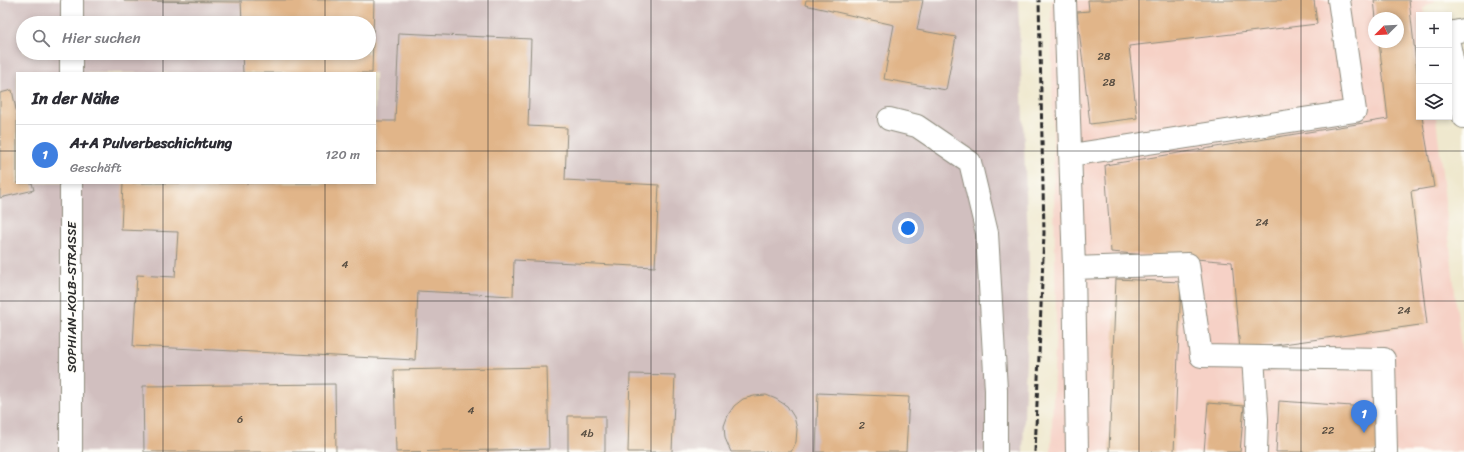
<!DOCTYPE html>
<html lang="de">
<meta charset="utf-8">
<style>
:root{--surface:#fff;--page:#f2f2f3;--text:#2b2b33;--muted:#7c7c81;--line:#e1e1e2;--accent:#7c3aed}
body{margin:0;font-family:Sriracha,sans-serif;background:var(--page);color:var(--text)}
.controls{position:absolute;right:12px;top:12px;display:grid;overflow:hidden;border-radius:0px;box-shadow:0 2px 6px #0003}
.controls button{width:36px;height:36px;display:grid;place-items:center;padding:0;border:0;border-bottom:1px solid var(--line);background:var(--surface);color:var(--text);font:20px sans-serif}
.compass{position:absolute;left:1368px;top:12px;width:36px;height:36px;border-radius:50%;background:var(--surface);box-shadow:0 2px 6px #0003;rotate:246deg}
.you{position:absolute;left:908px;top:228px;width:14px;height:14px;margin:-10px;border:3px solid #fff;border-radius:50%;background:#1a73e8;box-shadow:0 0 0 6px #1a73e833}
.badge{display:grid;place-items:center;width:26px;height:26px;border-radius:50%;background:var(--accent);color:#fff;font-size:13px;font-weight:700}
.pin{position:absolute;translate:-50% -33px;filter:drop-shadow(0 1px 2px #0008)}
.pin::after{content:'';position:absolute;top:21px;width:14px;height:12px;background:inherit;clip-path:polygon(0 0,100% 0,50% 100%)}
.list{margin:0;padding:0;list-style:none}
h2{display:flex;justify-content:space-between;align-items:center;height:52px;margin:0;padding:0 16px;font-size:17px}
h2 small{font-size:13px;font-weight:400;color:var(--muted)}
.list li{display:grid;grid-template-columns:26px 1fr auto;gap:12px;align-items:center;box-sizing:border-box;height:60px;padding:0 16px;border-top:1px solid var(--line)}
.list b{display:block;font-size:15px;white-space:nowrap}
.list p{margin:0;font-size:13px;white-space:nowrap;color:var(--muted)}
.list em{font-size:13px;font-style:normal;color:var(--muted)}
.icon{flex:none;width:22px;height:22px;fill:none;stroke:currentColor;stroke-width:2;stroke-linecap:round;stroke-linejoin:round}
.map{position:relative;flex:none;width:1464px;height:452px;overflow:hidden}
.search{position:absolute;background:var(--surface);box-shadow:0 2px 6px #0003;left:16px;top:16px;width:360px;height:44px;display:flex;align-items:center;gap:10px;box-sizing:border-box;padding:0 14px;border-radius:22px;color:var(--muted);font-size:15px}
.panel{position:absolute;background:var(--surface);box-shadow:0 2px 6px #0003;left:16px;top:72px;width:360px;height:112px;border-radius:0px}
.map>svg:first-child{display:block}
.built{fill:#f6d1c6;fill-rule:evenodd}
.industrial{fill:#d1bfbf;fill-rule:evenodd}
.building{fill:#e1b589}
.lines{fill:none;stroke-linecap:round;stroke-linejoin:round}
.minor-casing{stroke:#8d8a7c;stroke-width:24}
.major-casing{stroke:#8d8a7c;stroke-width:24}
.minor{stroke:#fff;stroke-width:22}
.major{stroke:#fff;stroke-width:22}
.rail{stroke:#2b2b2b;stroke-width:3;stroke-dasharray:6 3;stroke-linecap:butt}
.grid{fill:none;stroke:#2b2b2b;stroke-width:1;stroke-opacity:0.55}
.labels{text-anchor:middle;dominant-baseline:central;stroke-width:3;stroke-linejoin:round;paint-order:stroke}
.number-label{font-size:11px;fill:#584e42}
.street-label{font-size:13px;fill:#2b2b2b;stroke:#fdfcf7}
</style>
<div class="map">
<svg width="1464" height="452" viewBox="0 0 1464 452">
<rect width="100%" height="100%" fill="#fdfcf7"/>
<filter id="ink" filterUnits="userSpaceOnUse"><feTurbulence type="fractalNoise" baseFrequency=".025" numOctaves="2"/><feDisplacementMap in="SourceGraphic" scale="8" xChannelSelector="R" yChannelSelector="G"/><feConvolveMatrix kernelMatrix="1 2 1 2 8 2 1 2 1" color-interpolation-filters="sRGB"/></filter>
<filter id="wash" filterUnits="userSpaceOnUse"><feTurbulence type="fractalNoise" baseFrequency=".012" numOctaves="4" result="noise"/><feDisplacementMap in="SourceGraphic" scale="16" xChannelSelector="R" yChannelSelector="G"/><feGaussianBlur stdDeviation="0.9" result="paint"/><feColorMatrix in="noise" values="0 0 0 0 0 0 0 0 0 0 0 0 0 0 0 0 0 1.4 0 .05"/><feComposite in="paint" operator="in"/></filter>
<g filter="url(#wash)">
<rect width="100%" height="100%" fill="#efe8ce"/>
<path class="built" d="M1051,0H1436L1424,8L1425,15H1419V117H1436L1464,376V452H1051L1056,319ZM1374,18H1398V42H1374Z"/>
<path class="industrial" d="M0,0H1018L1029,263L1023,452H0ZM23,23H369V53H23ZM17,73H375V183H17Z"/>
<g id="blocks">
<path class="building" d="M124,0H240V2L124,1Z
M241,0H374L372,73H243L242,53H369V23H242Z
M806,0H923L917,30L956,37L946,90L884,79L894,25L805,5Z
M1088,0H1314L1317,24L1129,46L1137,118L1090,124L1077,12L1089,11Z
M1374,0H1409L1419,89V117H1422L1434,187L1411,191L1427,324L1240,350L1232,262L1111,252L1105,165L1388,119L1379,42H1398V18H1376Z
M399,33L531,39L528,126L567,128L565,180L659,185L655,267L514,260L513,296L418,291L415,360L133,346L137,275L175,277L178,232L121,230L123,183H375V121H395Z
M12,90L17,114V183H32L34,190L0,198V93Z
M1116,279L1181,282L1174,452H1109Z
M547,367L549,449L396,452L394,370Z
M630,374L675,375L672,452H628Z
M335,384L336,452H144L143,386Z
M818,393L909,397L906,452H816Z
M766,395L776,399L787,406L794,417L797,429L796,442L791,452H731L725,438L724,426L728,415L734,406L743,399L754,396Z
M1279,401L1381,408L1378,452H1276Z
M1208,403L1244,406L1240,452H1204Z
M568,416H605V452H568Z"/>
</g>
</g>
<g filter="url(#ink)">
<use href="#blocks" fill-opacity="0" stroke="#8d8a7c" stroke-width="1"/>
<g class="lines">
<defs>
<path id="minor" d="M1065,0L1074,268L1077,452
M1449,33L1464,30
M1449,44L1464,117
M889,119L917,126L970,162L987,233L996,390V452
M1071,155L1355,111L1339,0
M1074,268L1188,264L1201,356L1384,359L1386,452
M1253,357L1257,419L1256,452"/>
<path id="major" d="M72,23V0
M71,73V53
M71,183V452"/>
</defs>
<use href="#minor" class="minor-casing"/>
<use href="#major" class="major-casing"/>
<use href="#minor" class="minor"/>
<use href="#major" class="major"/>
<path class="rail" d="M1035,452L1044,233L1039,0"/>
</g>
</g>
<path class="grid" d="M163,0V23M325,0V23M488,0V452M651,0V452M813,0V452M976,0V452M1139,0V452M1301,0V452M163,53V73M325,53V73M0,151H17M375,151H1464M163,183V452M325,183V452M0,301H1464"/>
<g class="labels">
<g class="number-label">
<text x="1104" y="56">28</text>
<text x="1109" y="82">28</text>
<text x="1262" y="222">24</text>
<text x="345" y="264">4</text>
<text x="1404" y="310">24</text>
<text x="471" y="410">4</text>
<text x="240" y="419">6</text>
<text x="862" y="425">2</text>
<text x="1328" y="430">22</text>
<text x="587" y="433">4b</text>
</g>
<g class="street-label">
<text transform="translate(71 297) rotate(-90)">SOPHIAN-KOLB-STRASSE</text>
</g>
</g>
</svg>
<div class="controls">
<button>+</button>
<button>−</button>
<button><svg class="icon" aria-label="layers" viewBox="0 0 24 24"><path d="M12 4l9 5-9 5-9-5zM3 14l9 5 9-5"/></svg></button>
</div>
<svg class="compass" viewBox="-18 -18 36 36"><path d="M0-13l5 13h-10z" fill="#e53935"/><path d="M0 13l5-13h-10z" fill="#7c7c81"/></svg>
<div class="you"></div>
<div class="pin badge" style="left:1364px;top:433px;background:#3f7fe0">1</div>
<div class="search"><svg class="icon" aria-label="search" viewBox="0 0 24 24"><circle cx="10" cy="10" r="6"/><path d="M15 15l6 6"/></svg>Hier suchen</div>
<section class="panel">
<h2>In der Nähe<small></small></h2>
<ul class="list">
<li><span class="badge" style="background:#3f7fe0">1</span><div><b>A+A Pulverbeschichtung</b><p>Geschäft</p></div><em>120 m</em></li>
</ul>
</section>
</div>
